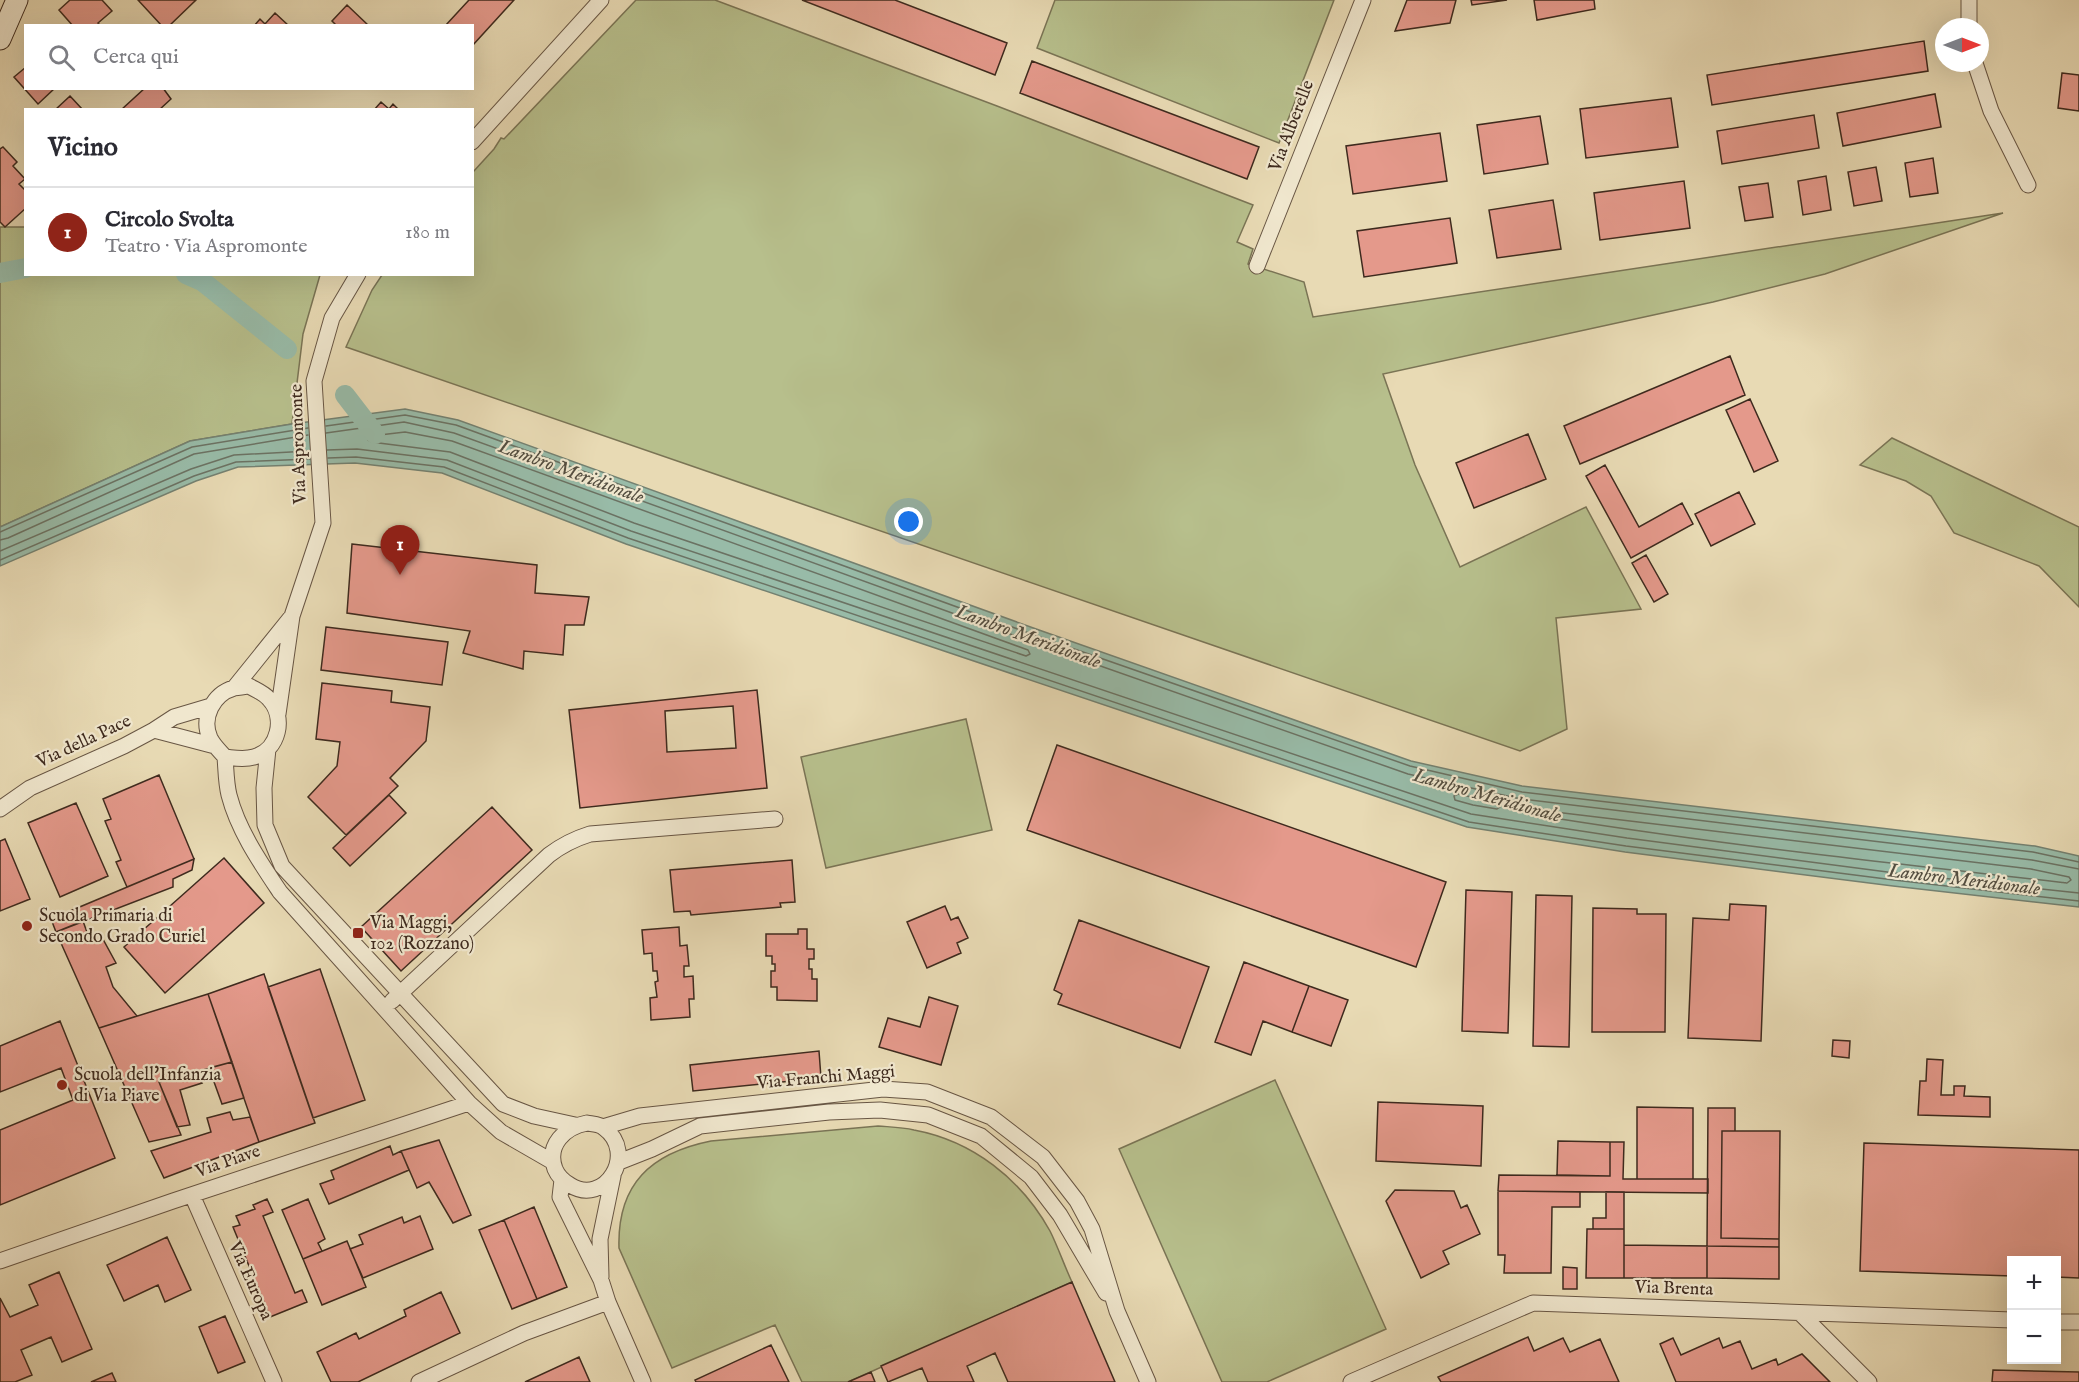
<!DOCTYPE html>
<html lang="it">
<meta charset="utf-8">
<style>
:root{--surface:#fff;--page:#f7f7f7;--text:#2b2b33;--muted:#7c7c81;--line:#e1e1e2;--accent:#8f2418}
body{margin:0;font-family:"IM FELL English",serif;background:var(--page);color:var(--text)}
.controls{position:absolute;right:18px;bottom:18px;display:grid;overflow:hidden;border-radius:0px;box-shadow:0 6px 24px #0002}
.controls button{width:54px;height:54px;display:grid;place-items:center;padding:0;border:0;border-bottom:2px solid var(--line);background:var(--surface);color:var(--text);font:30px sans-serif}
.compass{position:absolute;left:1935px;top:18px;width:54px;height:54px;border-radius:50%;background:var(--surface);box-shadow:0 6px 24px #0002;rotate:90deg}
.you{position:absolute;left:909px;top:522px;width:21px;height:21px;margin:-15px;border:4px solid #fff;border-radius:50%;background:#1a73e8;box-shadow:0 0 0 9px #1a73e833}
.badge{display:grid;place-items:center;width:39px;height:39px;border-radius:50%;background:var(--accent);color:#fff;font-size:20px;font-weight:700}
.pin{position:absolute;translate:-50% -50px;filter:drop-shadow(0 2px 3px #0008)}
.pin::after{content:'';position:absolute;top:32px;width:21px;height:18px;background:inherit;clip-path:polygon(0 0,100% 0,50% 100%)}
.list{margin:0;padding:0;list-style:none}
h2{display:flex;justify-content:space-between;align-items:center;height:78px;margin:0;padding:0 24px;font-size:26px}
h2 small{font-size:20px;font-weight:400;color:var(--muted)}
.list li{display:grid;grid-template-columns:39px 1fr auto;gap:18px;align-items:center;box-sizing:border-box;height:90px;padding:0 24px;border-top:2px solid var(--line)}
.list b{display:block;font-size:22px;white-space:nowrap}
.list p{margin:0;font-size:20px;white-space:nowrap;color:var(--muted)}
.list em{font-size:20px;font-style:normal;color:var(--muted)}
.icon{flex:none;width:33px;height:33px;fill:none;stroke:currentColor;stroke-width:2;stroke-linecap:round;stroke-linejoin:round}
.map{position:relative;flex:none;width:2079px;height:1382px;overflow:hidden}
.search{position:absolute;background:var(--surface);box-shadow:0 6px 24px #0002;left:24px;top:24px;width:450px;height:66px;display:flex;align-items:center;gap:15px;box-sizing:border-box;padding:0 21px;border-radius:0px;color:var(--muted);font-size:22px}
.panel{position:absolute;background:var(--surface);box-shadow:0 6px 24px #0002;left:24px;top:108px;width:450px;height:168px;border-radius:0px}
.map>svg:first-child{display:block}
.green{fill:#b7bf8c;stroke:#7a7455;stroke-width:1.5}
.water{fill:#98bba8;stroke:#748171;stroke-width:1.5}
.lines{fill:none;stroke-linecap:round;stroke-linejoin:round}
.shore{stroke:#6b7263;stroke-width:1.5}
.canal{stroke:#98bba8;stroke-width:20}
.building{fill:#e4998b;stroke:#3e2a1e;stroke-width:1.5;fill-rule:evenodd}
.minor-casing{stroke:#685644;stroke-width:17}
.secondary-casing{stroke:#3e2a1e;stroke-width:23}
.minor{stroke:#f0e7ce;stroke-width:15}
.secondary{stroke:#f0e7ce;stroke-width:21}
.poi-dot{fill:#8f2418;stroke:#f0e7ce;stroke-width:2}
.labels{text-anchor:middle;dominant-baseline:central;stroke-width:4.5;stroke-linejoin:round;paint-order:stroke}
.street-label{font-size:18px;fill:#3e2a1e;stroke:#f0e7ce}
.poi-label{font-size:18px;fill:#3e2a1e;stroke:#f0e7ce;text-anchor:start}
.water-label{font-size:20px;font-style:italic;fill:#544e40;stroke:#f0e7ce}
</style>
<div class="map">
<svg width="2079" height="1382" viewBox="0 0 2079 1382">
<rect width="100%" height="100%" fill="#e8dab4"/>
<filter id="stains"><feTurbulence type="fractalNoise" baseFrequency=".00333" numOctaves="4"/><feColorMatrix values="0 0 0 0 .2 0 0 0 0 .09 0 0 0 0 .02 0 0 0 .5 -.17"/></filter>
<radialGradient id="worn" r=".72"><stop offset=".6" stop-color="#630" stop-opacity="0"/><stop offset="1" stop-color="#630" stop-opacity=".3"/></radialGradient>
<path class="green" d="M636,0H715L997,106L1253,205L1237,242L1253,249L1248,264L1304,282L1313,317L2003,213L1825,274L1713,302L1383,374L1415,465L1460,567L1586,507L1641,609L1556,618L1567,729L1520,751L346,347L372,290L382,275L472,274L473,172L494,149L501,138L504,139Z
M1055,0H1334L1279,143L1037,48Z
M0,227H25L26,274L320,275L303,334L292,424L190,441L0,527Z
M1892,438L2079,527V607L2039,566L1954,533L1931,496L1906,481L1860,465Z
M966,719L992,830L826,868L801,757Z
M1275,1080L1386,1329L1267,1382H1222L1119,1149Z
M878,1126C890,1127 902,1127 914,1130C973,1141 1021,1179 1050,1231C1058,1247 1064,1265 1072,1282L848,1382H802L775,1325L672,1368L619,1248C617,1184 651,1153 711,1141Z"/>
<path class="water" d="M405,409L458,420L1039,630L1411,761L1522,786L2035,846L2079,856V907L1893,886L1625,852L1467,827L626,544L442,473L355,463L238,467L196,481L0,566V527L190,441L292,424Z"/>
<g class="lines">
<path class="shore" d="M326,426L405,415L456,425L1037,636L1410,766L1522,792L2033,852L2079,862
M405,432L452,441L1028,650L1030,654L1026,656L634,523L450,452L371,442L368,440L371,436Z
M326,433L404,422L454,433L1035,643L1408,774L1521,799L2032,860L2079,869
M327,450L357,449L447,460L631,531L1471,814L1627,838L1895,873L2079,893
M328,458L356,457L444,467L628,538L1469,822L1626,846L1894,880L2079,901
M0,532L192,447L308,428
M0,540L8,538L194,454L308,435
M0,551L191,469L234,455L309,451
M0,560L194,476L236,462L310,459
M1458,794L1498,803L1500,807L1497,809L1473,805L1455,800L1454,796Z
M1555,812L2031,869L2069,877L2071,880L2067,883C1896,864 1724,845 1554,818L1551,815Z"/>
<path class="canal" d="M0,273L26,268
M186,274L202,281L287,349
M345,395L375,434"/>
</g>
<path class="building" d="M70,0H102L112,11L98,23L101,26H73L59,10Z
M138,0H196L169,26H162Z
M469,0H514L472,46V26H445Z
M802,0H895L1007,43L995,75Z
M1407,0H1456L1450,23L1395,31Z
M1471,0H1507L1472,5Z
M1534,0H1594L1595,9L1537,20Z
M347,5L369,26H337L332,21Z
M275,13L289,26H254L260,19L265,24Z
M1924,41L1928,71L1712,105L1707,75Z
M1032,61L1259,147L1247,179L1020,93Z
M26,67V88H55L38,104L14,77Z
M2062,73L2079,75V111L2058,108Z
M145,88H163L171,99L159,110H121Z
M1935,94L1941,127L1843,146L1837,113Z
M70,96L83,110H55Z
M1671,98L1678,147L1586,158L1580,109Z
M381,102L389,109L393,104L399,110H374Z
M1814,115L1819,148L1722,164L1717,131Z
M1540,116L1548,164L1484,174L1477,125Z
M1440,133L1447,181L1353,194L1346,146Z
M3,147L17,162L13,166L25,179L19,184L26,191V208L5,227L0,222V149Z
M1933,158L1938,193L1910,197L1905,163Z
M1876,167L1882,201L1854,206L1848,172Z
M1826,176L1831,210L1803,215L1798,181Z
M1684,181L1690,228L1600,240L1594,193Z
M1768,183L1773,217L1745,221L1739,187Z
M1553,200L1561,249L1497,258L1489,210Z
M1450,218L1457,263L1364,277L1357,231Z
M1730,356L1745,395L1580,464L1564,426Z
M1750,399L1778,461L1754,472L1726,410Z
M1528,434L1546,479L1474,508L1456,463Z
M1605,465L1639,527L1682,503L1693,524L1631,558L1586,476Z
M1739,492L1755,524L1711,546L1695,514Z
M352,544L537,565L535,593L589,597L584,625H565L563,655L524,651L523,669L463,653L470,631L347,613Z
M1646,555L1668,594L1654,602L1632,563Z
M326,627L448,642L442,685L321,670Z
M322,683L392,691L391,702L430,707L426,741L390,778L398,786L346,835L308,797L337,766L340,742L316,739Z
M757,690L767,788L580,808L569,710ZM733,706L736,748L667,752L665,711Z
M1057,745L1446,882L1416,967L1027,830Z
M159,775L194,859L127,887L116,862L121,860L105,821L111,819L103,799Z
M389,795L406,813L350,866L333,848Z
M76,803L108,876L60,897L28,823Z
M492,807L532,850L401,971L361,927Z
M5,839L30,899L0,911V841Z
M224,858L264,903L165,993L124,947Z
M194,859L192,870L173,879V887L56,932L51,919Z
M792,860L795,902L780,903L781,907L691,915L690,911L674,912L670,870Z
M1466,890L1512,892L1508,1033L1462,1031Z
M1536,895L1572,896L1569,1047L1533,1046Z
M1730,904L1766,906L1761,1041L1688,1038L1693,918L1729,920Z
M945,906L951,920L958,917L968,938L957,943L961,953L927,968L907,922Z
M1593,908L1637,909V914H1666L1665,1032H1592Z
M1079,920L1209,967L1180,1048L1058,1004L1062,994L1054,990Z
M83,921L88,935L99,932L116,963L106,967L113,987L137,1016L99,1028L56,932Z
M679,927L680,946L687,945L689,966H684V977L693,976L694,999H689L690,1017L651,1020L650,998L657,997L655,982L658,981L657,971H653L652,953L644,954L642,930Z
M798,929H807V949H814V959H809V969H812V979H817V1001L777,1000V987H771V971H775V964H772V956H766V934H798Z
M1244,962L1309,986L1292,1032L1263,1021L1251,1055L1215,1042Z
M320,969L365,1100L313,1118L268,987Z
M264,974L315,1123L259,1142L208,994Z
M1309,986L1348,1000L1331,1046L1292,1032Z
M208,994L232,1062L159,1082L181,1135L149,1142L99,1028Z
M929,997L958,1006L941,1065L879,1047L888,1018L920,1027Z
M60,1021L115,1158L0,1205V1130L73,1100L61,1068L0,1092V1046Z
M1833,1040L1850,1041L1849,1058L1832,1056Z
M819,1051L821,1078L693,1091L690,1065Z
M1927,1059L1943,1060L1941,1095H1954V1086H1965L1964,1096L1990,1097V1117L1918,1115L1920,1081H1926Z
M232,1062L244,1098L222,1104L209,1068Z
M194,1073L202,1083L180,1090L190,1125L177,1127L159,1082Z
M1378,1102L1483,1106L1481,1166L1376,1161Z
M1637,1107L1693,1108V1179H1637Z
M1708,1108H1735V1131H1722L1721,1238L1779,1239V1247L1707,1246Z
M230,1112L233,1120L250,1117L259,1142L164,1178L151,1151L211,1132L207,1118Z
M1722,1131H1780L1779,1239L1721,1238Z
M439,1140L471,1215L453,1223L429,1182L417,1188L401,1151Z
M1558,1141L1610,1142V1176L1557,1175Z
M1610,1142H1624L1623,1179H1708V1193L1498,1191L1499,1175L1610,1176Z
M1864,1143L2079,1150V1278L2056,1277V1260H2012V1276L1860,1271Z
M390,1146L393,1155L401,1151L409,1170L329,1204L320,1184L334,1179L331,1171Z
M1395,1190L1454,1191L1461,1208L1467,1205L1480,1234L1443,1251L1449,1264L1421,1278L1386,1201Z
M1498,1191L1580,1192V1207H1552L1551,1273H1504L1505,1255H1498Z
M1606,1192H1624V1229H1593V1218H1606Z
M267,1199L273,1212L263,1216L295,1293L302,1290L307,1302L270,1317L233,1227L240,1225L236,1216L255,1209L253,1205Z
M308,1199L325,1239L318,1243L322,1251L303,1259L282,1210Z
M534,1207L567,1287L537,1299L504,1220Z
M420,1216L433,1249L363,1278L350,1249L363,1244L359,1235L402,1217L404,1223Z
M504,1220L537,1299L512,1309L479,1230Z
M1587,1229H1624V1278H1586Z
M167,1237L191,1290L165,1302L158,1285L124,1301L107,1265Z
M347,1241L366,1287L322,1305L303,1259Z
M1624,1245L1707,1246V1278H1624Z
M1707,1246L1779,1247V1279L1707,1278Z
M1563,1267L1577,1268V1289H1563Z
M59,1272L92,1349L62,1362L51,1337L21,1350L32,1375L15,1382H0V1298L10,1317L38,1305L29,1285Z
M1072,1282L1115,1382H1008L995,1353L967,1366L974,1382H928L922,1368L888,1382L881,1366Z
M441,1292L460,1333L358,1382H331L317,1352L356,1333L359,1339L406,1316L404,1310Z
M225,1316L245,1362L218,1373L199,1327Z
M1528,1337L1534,1351L1563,1338L1570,1352L1600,1339L1619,1382H1441L1438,1377Z
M1673,1338L1681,1355L1719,1338L1723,1348L1740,1341L1752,1369L1776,1359L1778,1365L1802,1354L1830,1382H1676L1660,1344Z
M771,1345L789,1382H696L695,1380Z
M579,1357L590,1382H525Z
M1993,1370L2079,1372V1382H1992Z
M871,1372L875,1382H848Z
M112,1373L116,1382H91Z"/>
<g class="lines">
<defs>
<path id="minor" d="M1969,27V0
M1975,63L1991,111L2028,185
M472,142L601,0
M1257,266L1363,0
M249,686C256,690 264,693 269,699C286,717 279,750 254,757C244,760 235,758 225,757C220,751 214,746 210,738C201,718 213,694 234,688C239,687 244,687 249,686Z
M234,688L292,616
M278,714L292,616L323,523L314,381L332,318L358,274
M154,730L215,746
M268,749L264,788L265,825L282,866L503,1104L534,1116L575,1125
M225,757C226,769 226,783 229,795C238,830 260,862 280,892L469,1103L501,1132L553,1162
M0,809L30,788L124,746L154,730L174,717L211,706
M392,1001L549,855C562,845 574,839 590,834L775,819
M587,1123C592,1124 600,1124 604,1128C638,1153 605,1207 570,1185C563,1181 558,1176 555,1169C546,1145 565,1127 587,1123Z
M603,1127L640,1116L883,1089L927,1092L991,1117L1043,1157L1077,1201L1092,1229L1117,1311L1148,1382
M619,1162L652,1149L700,1126L829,1112L880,1110L928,1115L981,1136L1031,1177L1060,1215L1106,1293
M562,1180L560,1197L601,1280L608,1302L643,1382
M192,1195L274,1382
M0,1261L173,1201L469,1103
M601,1277L600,1239L613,1176
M1801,1314L1869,1382
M2056,1322H2079
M419,1382L524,1333L608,1302
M1351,1382L1533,1303L2012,1320"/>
<path id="secondary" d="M0,39L17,0"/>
</defs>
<use href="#minor" class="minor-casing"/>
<use href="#secondary" class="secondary-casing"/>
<use href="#minor" class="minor"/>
<use href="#secondary" class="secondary"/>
</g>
<g class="poi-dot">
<circle cx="27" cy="926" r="6"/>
<rect x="352" y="927" width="12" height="12" rx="3"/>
<circle cx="62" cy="1085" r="6"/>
</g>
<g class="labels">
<g class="street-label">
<text transform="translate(1292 126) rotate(-69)">Via Alberelle</text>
<text transform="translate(299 444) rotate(-92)">Via Aspromonte</text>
<text transform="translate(84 742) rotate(-25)">Via della Pace</text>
<text transform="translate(826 1078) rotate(-5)">Via Franchi Maggi</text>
<text transform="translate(228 1162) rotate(-19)">Via Piave</text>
<text transform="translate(250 1281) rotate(66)">Via Europa</text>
<text transform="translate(1674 1289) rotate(2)">Via Brenta</text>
</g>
<g class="poi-label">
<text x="39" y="916">Scuola Primaria di<tspan x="39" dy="21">Secondo Grado Curiel</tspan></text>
<text x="370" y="923">Via Maggi,<tspan x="370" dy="21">102 (Rozzano)</tspan></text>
<text x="74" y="1075">Scuola dell'Infanzia<tspan x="74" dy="21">di Via Piave</tspan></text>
</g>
<g class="water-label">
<text transform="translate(571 472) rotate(20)">Lambro Meridionale</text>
<text transform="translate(1028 637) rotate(20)">Lambro Meridionale</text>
<text transform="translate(1487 796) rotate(16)">Lambro Meridionale</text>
<text transform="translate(1964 880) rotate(7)">Lambro Meridionale</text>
</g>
</g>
<rect width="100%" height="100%" filter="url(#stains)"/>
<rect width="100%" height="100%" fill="url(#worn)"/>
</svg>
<div class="controls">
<button>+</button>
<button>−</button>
</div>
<svg class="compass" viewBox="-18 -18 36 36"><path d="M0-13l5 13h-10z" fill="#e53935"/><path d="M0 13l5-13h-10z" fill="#7c7c81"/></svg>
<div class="you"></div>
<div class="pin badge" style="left:400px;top:575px">1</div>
<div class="search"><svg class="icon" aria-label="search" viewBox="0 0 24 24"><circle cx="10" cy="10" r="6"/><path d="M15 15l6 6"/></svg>Cerca qui</div>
<section class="panel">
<h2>Vicino<small></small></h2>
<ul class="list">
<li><span class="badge">1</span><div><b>Circolo Svolta</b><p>Teatro · Via Aspromonte</p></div><em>180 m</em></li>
</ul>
</section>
</div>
